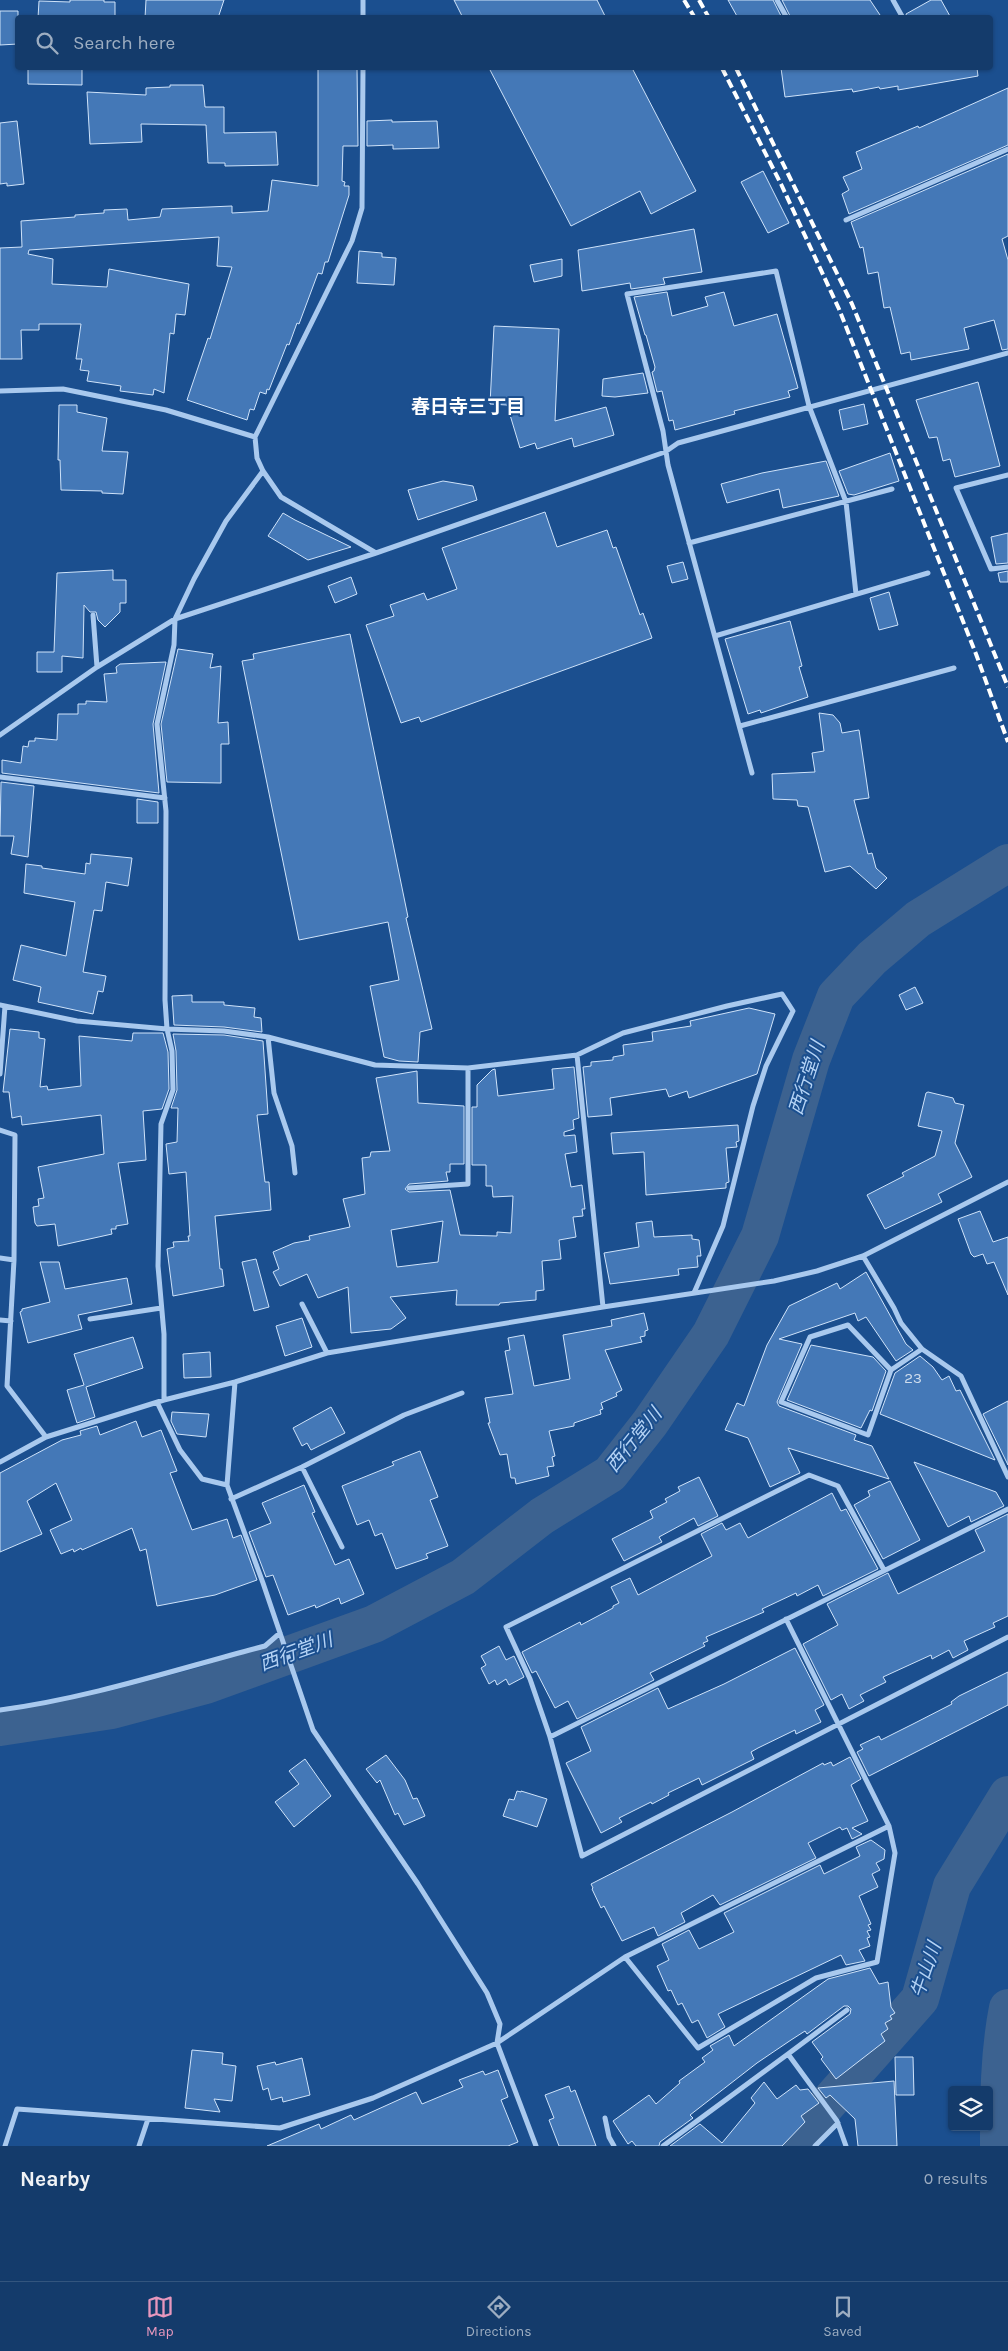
<!DOCTYPE html>
<meta charset="utf-8">
<style>
:root{--surface:#143b6b;--page:#214673;--text:#f1f3f6;--muted:#9dadc1;--line:#33557e;--accent:#e797bd}
body{margin:0;font-family:Karla,"Noto Sans JP",sans-serif;background:var(--page);color:var(--text)}
.controls{position:absolute;right:15px;bottom:15px;display:grid;overflow:hidden;border-radius:5px;box-shadow:0 1px 4px #0004}
.controls button{width:45px;height:45px;display:grid;place-items:center;padding:0;border:0;border-bottom:1px solid var(--line);background:var(--surface);color:var(--text);font:25px sans-serif}
.list{margin:0;padding:0;list-style:none}
h2{display:flex;justify-content:space-between;align-items:center;height:65px;margin:0;padding:0 20px;font-size:21px}
h2 small{font-size:16px;font-weight:400;color:var(--muted)}
.icon{flex:none;width:28px;height:28px;fill:none;stroke:currentColor;stroke-width:2;stroke-linecap:round;stroke-linejoin:round}
.map{position:relative;flex:none;width:1008px;height:2146px;overflow:hidden}
.search{position:absolute;background:var(--surface);box-shadow:0 1px 4px #0004;left:15px;right:15px;top:15px;height:55px;display:flex;align-items:center;gap:12px;box-sizing:border-box;padding:0 18px;border-radius:5px;color:var(--muted);font-size:19px}
.sheet{height:135px;background:var(--surface)}
nav{display:flex;justify-content:space-around;align-items:center;box-sizing:border-box;height:70px;border-top:1px solid var(--line);background:var(--surface);font-size:14px;color:var(--muted)}
nav a{display:grid;justify-items:center;gap:2px}
nav .on{color:var(--accent)}
.map>svg:first-child{display:block}
.lines{fill:none;stroke-linecap:round;stroke-linejoin:round}
.river{stroke:#3c6290;stroke-width:38}
.building{fill:#4478b7;stroke:#cfe3fa;fill-rule:evenodd}
.minor{stroke:#a9c9ee;stroke-width:5}
.rail{stroke:#fff;stroke-width:4;stroke-dasharray:9 4;stroke-linecap:butt}
.labels{text-anchor:middle;dominant-baseline:central;stroke-width:4;stroke-linejoin:round;paint-order:stroke}
.number-label{font-size:15px;fill:#d0dded}
.neighbourhood-label{font-size:19px;font-weight:bold;fill:#fff;stroke:#1b4f8f}
.water-label{font-size:19px;font-style:italic;fill:#b5d3f5;stroke:#1b4f8f}
</style>
<div class="map">
<svg width="1008" height="2146" viewBox="0 0 1008 2146">
<rect width="100%" height="100%" fill="#1b4f8f"/>
<g class="lines">
<path class="river" d="M0,1727L112,1710L206,1685L374,1624L463,1577L542,1516L610,1474L650,1423L711,1334L760,1236L811,1060L836,996L872,958L918,919L1008,863
M790,2146L920,1999L952,1886L1008,1795
M999,2146C999,2099 999,2054 1008,2008"/>
</g>
<path class="building" d="M70,0H104V2H115V18H38L39,1L70,2Z
M146,0H224L218,18H145Z
M454,0H597L606,18H463Z
M728,0H773L782,18H738Z
M782,0H870L882,18H791Z
M931,0H941L951,18H907L906,14Z
M0,11H18V44L0,45Z
M28,68H82V85L28,84Z
M318,68H357L358,146H343L342,181L345,182L344,186H349V195L328,262H325L322,274L318,273L299,324L297,323L289,345L287,344L269,390L267,389L266,394L260,392L254,410L250,409L247,420L187,400L208,338L210,339L232,267L217,266L219,237L29,250L28,254L53,259L52,284L107,287L109,269L189,284L185,315L176,314L174,334L170,333L164,393L154,389L153,395L120,391L121,386L87,381L89,371L80,370L82,359H76L81,324H39V330H21L22,359H0V248L22,247L21,221L75,217V215L104,213V210L127,209L128,220L160,217L162,209L232,206V213L268,211L272,180L318,186Z
M489,68H632L696,191L651,214L640,191L571,226Z
M781,68H977L978,76L898,90V86L880,89L879,87L853,92L852,89L785,97Z
M170,85H203L205,107H224V133L276,132L278,165L225,166V163H208L206,125L141,124L142,142L90,144L87,92L146,95V88L170,87Z
M1008,88V145L849,214L842,194L849,190L843,177L862,169L856,152L918,126L919,128Z
M392,120V122L437,121L439,148L393,149V145L367,146V121Z
M17,121L24,184L7,186V183L0,184V123Z
M1008,154V236L1002,239L1008,260V349L1002,350L994,320L964,328L969,349L911,360L910,352L901,354L890,307L884,308L878,272L868,274L863,247L860,248L851,222Z
M763,171L789,223L768,233L741,182Z
M694,229L702,272L663,278L665,284L631,289L630,283L582,291L578,250Z
M359,251L382,253V257L396,258L394,285L357,283Z
M562,259V276L534,282L530,265Z
M667,292L672,316L708,306L705,297L724,292L734,326L777,314L798,388L788,391L790,397L734,411L735,414L675,430L673,420L669,421L662,391L657,392L652,372L654,371L655,367L646,335H645L634,297Z
M494,326L559,329L555,421L606,407L614,435L574,447L572,438L537,449L535,443L520,448L507,405L490,404Z
M643,373L648,393L615,397L602,396L603,379Z
M978,382L1000,466L955,477L950,459L943,461L937,437L929,438L916,400Z
M864,404L868,424L843,430L839,410Z
M59,405H77V412L107,418L102,451L128,452L123,494L102,493V491L61,490L60,460H58Z
M890,453L899,481L854,495L848,494L839,471Z
M826,461L839,496L783,508L779,489L727,503L721,484L762,473Z
M443,481L473,486L477,500L418,520L408,490Z
M545,512L557,547L607,530L613,548L616,547L640,615L643,613L652,638L421,722L419,717L401,723L366,625L394,616L390,605L424,593L427,600L457,589L442,548Z
M283,513L295,520L351,547L308,560L268,536Z
M1008,533V563L996,564L991,537Z
M683,562L688,579L672,583L667,566Z
M113,570V580H126V603H120V612L105,627L98,620L96,612H90L84,605L83,658L62,656V672H37V652H54L57,573Z
M1008,571V582H1000L998,573Z
M351,577L357,594L335,603L328,586Z
M889,592L898,625L879,630L870,598Z
M790,621L802,666L799,667L808,697L761,713L760,710L748,714L725,639Z
M350,634L408,917L406,918L432,1029L420,1032L418,1062L399,1061L384,1057L370,986L399,980L388,922L299,940L242,661L254,659L253,654Z
M178,649L213,654L210,668L221,666L218,723L228,722L229,744H221V783L167,782L161,724Z
M166,662L153,724L159,793L2,773V760L21,763L23,746L28,747L29,741H35V738L57,740L58,714H78V704H86V701L107,702L104,674L117,673L116,667L120,664Z
M819,713L833,715L840,723L842,733L859,730L869,798L854,800L868,854L872,853L876,868L887,878L876,889L850,866L825,872L808,807L798,806L797,800L773,799L772,774L815,772L812,753L824,751Z
M1,782L34,786L28,857L11,854L14,836H0Z
M137,799L158,802V823H137Z
M91,854L132,858L128,886L106,882L102,911L94,910L83,972L106,976L103,992L98,991L93,1014L38,1002L41,987L13,980L21,945L66,956L75,902L24,893L26,864L42,866V868L85,874L86,863L90,864Z
M915,987L923,1003L906,1010L899,995Z
M192,995V1002H224V1005L255,1008L254,1017L261,1018L262,1032L224,1027L174,1025L172,996Z
M749,1008L775,1014L757,1074L689,1098L687,1091L669,1097L666,1089L610,1098L612,1115L588,1117L583,1067L591,1066V1062L613,1060V1057L624,1055L623,1045L653,1041L652,1032L691,1026L690,1021Z
M10,1029L39,1032V1038L45,1039L40,1087L47,1086L48,1090L81,1086L79,1036L132,1041L133,1033H163L168,1052L169,1089L162,1109L143,1111L146,1160L118,1163L128,1224L116,1226V1229H111L112,1234L58,1246L55,1224L37,1226L35,1223L33,1207L39,1206L38,1199L44,1198L38,1167L104,1154L101,1115L22,1125L21,1116L12,1118L9,1092H3Z
M173,1034L224,1035L263,1041L268,1114L257,1115L265,1182H269L271,1210L215,1216L220,1269H222L224,1286L173,1296L167,1249L174,1247L173,1242L189,1241L188,1236H190L186,1172L169,1174L166,1144L177,1142L178,1108H171L177,1090L176,1051Z
M574,1067L579,1118L573,1120L574,1129L564,1132V1136L575,1135L577,1152L565,1154L571,1187L582,1185L585,1209H582L583,1216L573,1217L576,1237L559,1240L561,1259L542,1261L544,1290L536,1291V1300L500,1303L499,1305H456L457,1290L390,1297L406,1318L391,1329L351,1333L348,1287L318,1298L307,1274L280,1286L273,1272L279,1269L273,1252L294,1243L310,1240L309,1236L350,1227L343,1199L365,1194L362,1158L370,1157L371,1152L390,1151L376,1078L417,1071L418,1103L464,1106V1164H450V1172H446L448,1181L409,1184L405,1189L409,1192L450,1190L460,1235L497,1236V1232L511,1233L513,1196L493,1197L492,1186H486V1165H472V1107H477V1085L492,1070L495,1069L498,1096L554,1089L552,1069ZM443,1221L438,1262L397,1267L391,1230Z
M928,1092L953,1098L955,1103L964,1105L955,1143L972,1177L938,1194L942,1202L885,1229L867,1195L904,1176L902,1173L935,1156L942,1131L918,1126L926,1093Z
M738,1125L739,1141L736,1142L737,1147L726,1148L729,1182L726,1183V1188L646,1195L644,1152L613,1154L611,1133Z
M980,1211L993,1242L1008,1237V1295L994,1262L987,1264L983,1254L974,1257L971,1254L958,1219Z
M652,1221L654,1237L692,1235V1239L699,1240L701,1256H697L698,1267L678,1269L679,1275L610,1284L604,1253L639,1247L636,1223Z
M256,1259L269,1307L254,1311L242,1262Z
M40,1262H59L65,1289L127,1278L132,1304L78,1315L82,1329L28,1343L20,1312L22,1311V1309L50,1302Z
M866,1272L906,1344L913,1350L896,1361L866,1317L858,1321L855,1313L779,1339L802,1344L777,1402L779,1406L856,1435L854,1440L872,1446L889,1479L788,1448L800,1473L770,1487L748,1438L725,1430L737,1403L744,1406L767,1345L789,1306L837,1283L840,1289Z
M644,1313L648,1330L645,1331V1336L640,1337L642,1342L605,1350L622,1390L616,1393L617,1396L601,1403L603,1409L600,1410L601,1414L574,1423V1426L549,1431L555,1456L552,1457L554,1466L547,1467L549,1476L516,1484L515,1478H511L507,1454L500,1455L488,1423H490L485,1398L513,1394L505,1351L510,1350L508,1338L524,1335L534,1386L570,1379L563,1335L612,1326L611,1320Z
M302,1318L312,1347L285,1356L276,1326Z
M133,1337L143,1368L86,1387L95,1417L77,1423L67,1390L84,1385L74,1354Z
M811,1345L873,1357L886,1371L872,1411L870,1410L861,1428L787,1400Z
M210,1352L211,1377L184,1378L183,1354Z
M920,1356L933,1367L942,1380L949,1376L956,1391L960,1390L995,1460L880,1414L895,1373Z
M1008,1401V1465L983,1414Z
M331,1407L345,1433L311,1450L307,1443L302,1446L293,1428Z
M172,1412L209,1414L206,1437L177,1434L171,1421Z
M136,1421L142,1437L161,1430L177,1471L170,1473L192,1530L227,1519L233,1538L241,1535L257,1580L215,1595L157,1606L146,1549L140,1551L132,1528L82,1550L81,1548L74,1552L73,1549L61,1554L50,1530L72,1520L56,1483L27,1501L42,1534L0,1552V1473L62,1440L81,1435L80,1431L97,1426L100,1435Z
M420,1451L438,1497L430,1500L448,1546L426,1554L428,1558L396,1569L382,1533L375,1536L369,1520L357,1525L342,1486L394,1465L392,1462Z
M914,1462L996,1492L1004,1506L971,1522L969,1516L948,1527Z
M699,1477L718,1516L698,1526L694,1518L659,1537L662,1542L624,1561L612,1539L653,1518L650,1511L667,1502L665,1499L680,1491L678,1487Z
M890,1481L920,1540L883,1559L854,1505L870,1496L868,1491Z
M304,1485L315,1512L312,1513L335,1565L349,1559L364,1594L341,1604L339,1598L316,1608L315,1605L288,1615L273,1575L266,1577L249,1532L271,1523L262,1503Z
M832,1493L841,1511L846,1509L878,1569L823,1596L818,1585L797,1596L796,1593L762,1609L764,1612L706,1637L708,1641L703,1643L705,1646L650,1673L654,1680L577,1719L568,1701L555,1708L536,1671L532,1673L522,1652L580,1622L581,1625L613,1608V1606L619,1603L611,1587L630,1578L638,1595L712,1556L701,1534L722,1523L726,1530L740,1523L748,1538Z
M1008,1514V1616L993,1623L995,1627L964,1641L968,1650L953,1658L949,1650L932,1659L931,1655L883,1677L886,1682L860,1695L864,1701L849,1709L842,1694L831,1700L803,1644L838,1625L827,1604L888,1573L898,1594L914,1586L985,1551L975,1530Z
M499,1646L506,1660L514,1656L524,1677L509,1685L506,1679L497,1685L495,1680L489,1684L481,1668L486,1665L481,1656Z
M795,1648L824,1705L815,1710L821,1722L796,1734L795,1730L758,1748L751,1752L754,1759L702,1785L699,1778L668,1793L669,1795L652,1804L651,1802L619,1818L622,1822L601,1833L566,1763L591,1751L581,1727L658,1688L668,1709L724,1684Z
M1008,1672V1705L869,1776L857,1752L863,1749L860,1745L879,1736L881,1740L913,1724L952,1704L951,1702L959,1696Z
M386,1755L405,1780L413,1799L417,1798L425,1816L404,1825L398,1813L395,1815L380,1780L377,1783L366,1769Z
M850,1757L861,1779L851,1785L868,1821L852,1828L862,1834L852,1839L847,1828L842,1830L840,1827L808,1843L816,1858L720,1905L713,1895L681,1913L685,1922L658,1936L654,1927L622,1941L604,1906L601,1908L592,1889L593,1888L591,1884L732,1812L823,1763L824,1765L831,1762L833,1766Z
M305,1759L331,1796L294,1827L275,1802L299,1784L289,1771Z
M517,1791L521,1792V1791L547,1799L537,1827L503,1816L509,1799L514,1800Z
M871,1840L885,1850L884,1859L876,1863L880,1870L872,1874L878,1887L859,1896L871,1924L868,1925L871,1930L867,1931L870,1937L867,1938L870,1946L859,1950L865,1961L846,1965L841,1955L718,2014L725,2027L707,2038L698,2020L692,2023L682,2003L678,2005L671,1990L668,1991L657,1966L669,1960L662,1944L689,1930L699,1949L734,1932L724,1913L820,1865L824,1874L860,1856L856,1847Z
M870,1968L879,1984L888,1982L891,2007L895,2013L890,2016L892,2019L885,2023L888,2029L881,2034L885,2041L836,2079L821,2059L823,2057L812,2042L850,2014L851,2009L848,2006H844L807,2034L805,2031L791,2040L757,2063L690,2115L693,2118L660,2142L659,2146H636L632,2141L628,2144L613,2121L649,2095L656,2104L680,2083L679,2081L705,2062L702,2058L713,2050L710,2046L729,2035L734,2046L828,1979Z
M192,2050L223,2053L222,2064L236,2066L232,2101L214,2099L220,2112L185,2108Z
M895,2057H913L914,2095H896Z
M302,2058L310,2095L283,2102L282,2097L271,2100L268,2088L263,2090L257,2066L275,2062L276,2065Z
M498,2070L508,2097L501,2100L518,2142L508,2146H267L319,2124L321,2129L351,2115L354,2120L416,2092L422,2104L463,2087L459,2080L483,2071L485,2075Z
M894,2081L897,2146H858L855,2119L830,2095L826,2098L818,2088Z
M764,2082L777,2099L796,2085L800,2090L808,2089L819,2103L801,2116L805,2122L782,2146H670L700,2124L722,2143L755,2103L751,2098Z
M569,2086L571,2092L575,2090L596,2146H559L549,2120L554,2118L545,2095Z"/>
<g class="lines">
<path class="minor" d="M777,0L787,18
M893,0L903,18
M363,18V0
M363,68L362,208L352,241L255,437L257,458L263,471L281,497L376,553
M846,220L1008,149
M0,391L63,389L166,410L255,437
M1008,475L956,488L991,569L1008,567
M689,543L892,489
M93,615L97,667
M715,636L928,573
M740,726L954,668
M0,735L97,667L175,619L376,553L665,452L678,443L1008,353
M752,773L668,465L663,431L627,294L776,271L809,406L846,502L856,594
M0,777L165,798
M0,1005L77,1021L167,1029L224,1031L268,1037L375,1065L468,1068L577,1055L623,1033L727,1006L782,994L793,1011L766,1066L753,1106L723,1226L694,1293
M268,1037L274,1093L292,1146L295,1173
M577,1055L603,1307
M0,1074L5,1006
M0,1130L15,1135L14,1260L7,1386L46,1437
M409,1188L468,1184V1068
M863,1256L894,1308L901,1323L922,1349L961,1376L1008,1477
M0,1258L14,1260
M302,1304L327,1353
M90,1319L161,1308
M0,1320L11,1321
M891,1370L868,1435L781,1402L810,1337L848,1325L891,1370L922,1349
M235,1382L227,1485L263,1583L313,1730L418,1884L487,1993L500,2024L497,2043L536,2146
M164,1400V1334L158,1266L161,1124L173,1090L172,1051L167,1029L165,1000L166,811L157,724L174,645L175,619L194,579L226,521L263,471
M157,1402L180,1450L202,1479L227,1485
M0,1462L46,1437L164,1400L235,1382L327,1353L603,1307L774,1281L817,1271L863,1256L1008,1182
M302,1467L342,1547
M231,1499L302,1467L404,1415L462,1393
M884,1570L838,1486L809,1475L506,1627L530,1679L550,1737L582,1856L1008,1637
M0,1710C90,1698 177,1669 265,1646L280,1633
M550,1737L1008,1509
M625,1957L698,2048L816,1978L877,1962L895,1853L889,1826L786,1619
M788,2054L847,2010
M605,2118L609,2137L614,2146
M5,2146L17,2109L280,2128L373,2098L497,2043L625,1957L889,1826
M139,2146L148,2119
M663,2146L788,2054L837,2121L846,2146
M815,2146L838,2123"/>
<path class="rail" d="M684,0L695,18
M699,0L709,18
M722,68L781,184L839,309L976,654L1008,742
M736,68L852,304L1008,687"/>
</g>
<g class="labels">
<g class="number-label">
<text x="913" y="1378">23</text>
</g>
<g class="neighbourhood-label">
<text x="468" y="407">春日寺三丁目</text>
</g>
<g class="water-label">
<text transform="translate(807 1078) rotate(-72)">西行堂川</text>
<text transform="translate(634 1440) rotate(-51)">西行堂川</text>
<text transform="translate(296 1652) rotate(-20)">西行堂川</text>
<text transform="translate(926 1970) rotate(-71)">牛山川</text>
</g>
</g>
</svg>
<div class="controls">
<button><svg class="icon" aria-label="layers" viewBox="0 0 24 24"><path d="M12 4l9 5-9 5-9-5zM3 14l9 5 9-5"/></svg></button>
</div>
<div class="search"><svg class="icon" aria-label="search" viewBox="0 0 24 24"><circle cx="10" cy="10" r="6"/><path d="M15 15l6 6"/></svg>Search here</div>
</div>
<section class="sheet">
<h2>Nearby<small>0 results</small></h2>
<ul class="list">
</ul>
</section>
<nav>
<a class="on"><svg class="icon" aria-label="map" viewBox="0 0 24 24"><path d="M3 6l6-2 6 2 6-2v14l-6 2-6-2-6 2zM9 4v14M15 6v14"/></svg>Map</a>
<a><svg class="icon" aria-label="directions" viewBox="0 0 24 24"><path d="M12 3l9 9-9 9-9-9zM9 14v-3h6M13 9l2 2-2 2"/></svg>Directions</a>
<a><svg class="icon" aria-label="saved" viewBox="0 0 24 24"><path d="M7 4h10v16l-5-4-5 4z"/></svg>Saved</a>
</nav>
